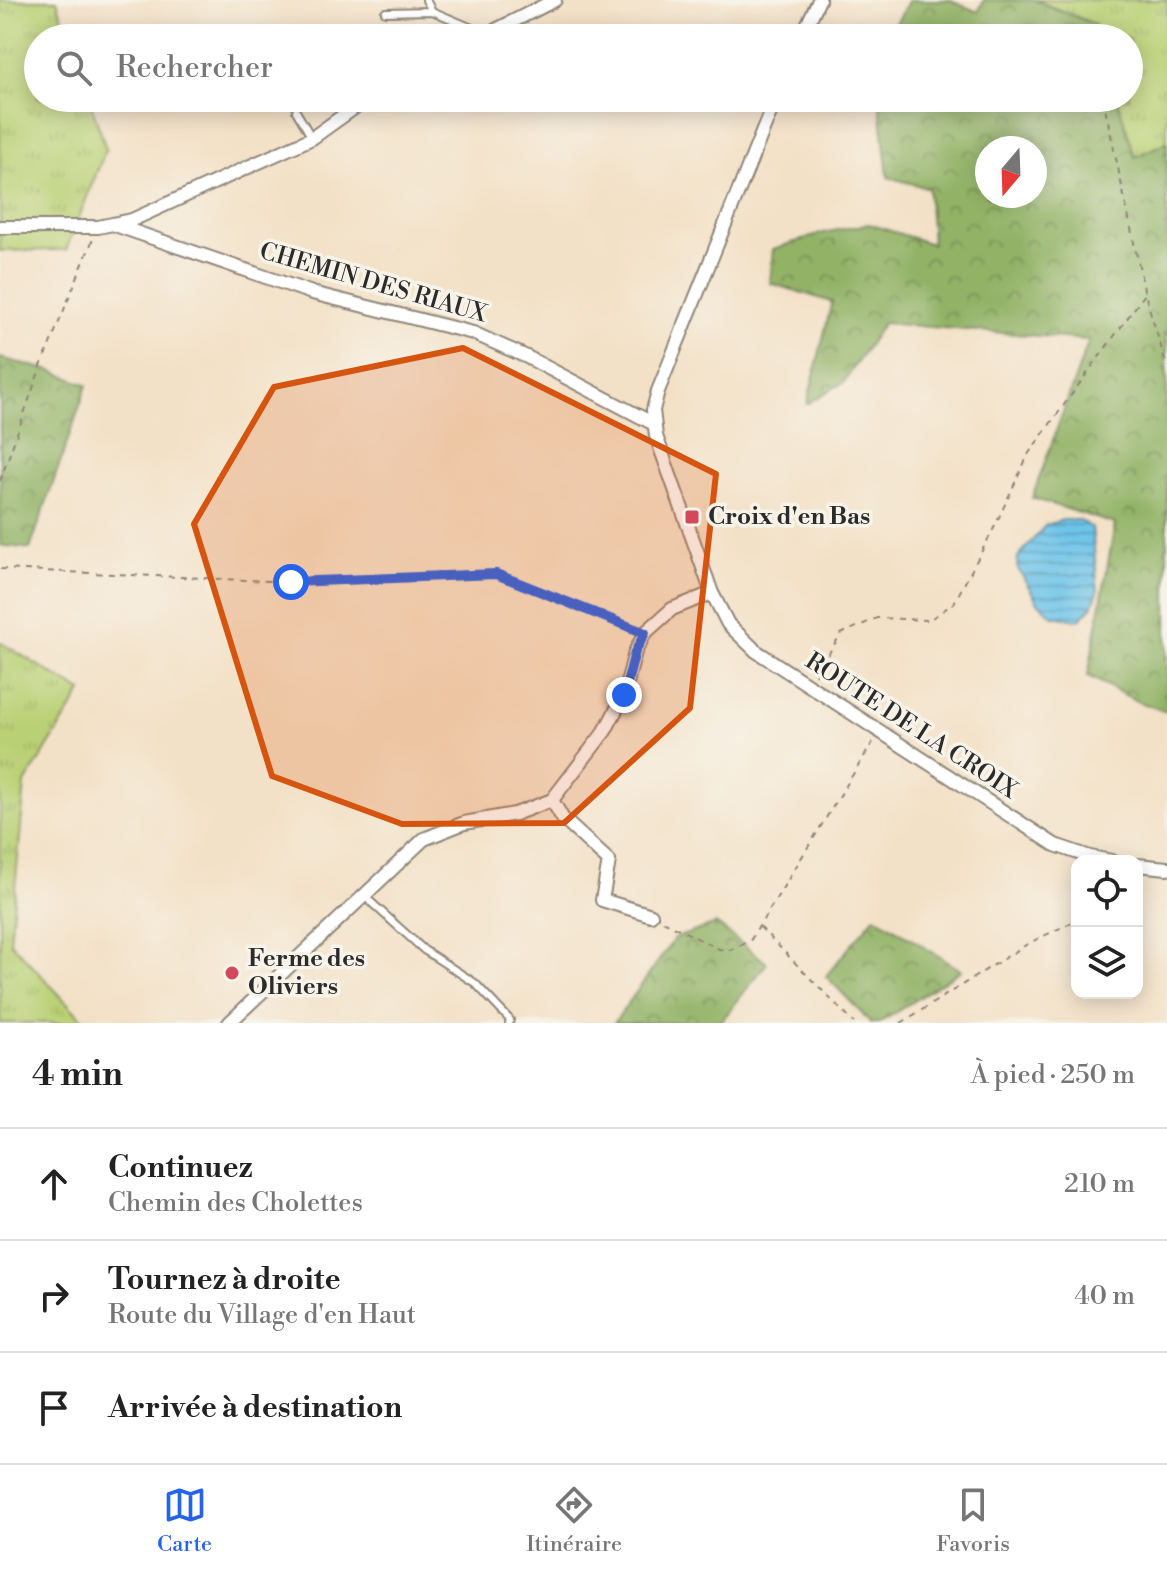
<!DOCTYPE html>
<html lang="fr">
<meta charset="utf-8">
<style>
:root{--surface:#fff;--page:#f2f2f2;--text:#222;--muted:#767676;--line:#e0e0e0;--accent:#2563eb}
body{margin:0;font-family:"Libre Bodoni",serif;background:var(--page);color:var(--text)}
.controls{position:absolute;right:24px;bottom:24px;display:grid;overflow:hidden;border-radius:16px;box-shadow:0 4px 20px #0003}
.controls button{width:72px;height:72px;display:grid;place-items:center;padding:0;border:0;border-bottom:2px solid var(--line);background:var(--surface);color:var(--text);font:40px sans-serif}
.compass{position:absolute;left:975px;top:136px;width:72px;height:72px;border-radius:50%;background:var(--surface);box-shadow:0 4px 20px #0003;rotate:199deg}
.stop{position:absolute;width:24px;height:24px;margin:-18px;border:6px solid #2563eb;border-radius:50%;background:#fff}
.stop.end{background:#2563eb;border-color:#fff;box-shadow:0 2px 8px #0008}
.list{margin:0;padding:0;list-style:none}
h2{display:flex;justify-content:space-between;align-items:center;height:104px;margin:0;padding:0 32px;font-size:34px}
h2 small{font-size:26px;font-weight:400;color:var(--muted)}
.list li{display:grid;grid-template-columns:52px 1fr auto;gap:24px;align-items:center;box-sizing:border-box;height:112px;padding:0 32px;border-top:2px solid var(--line)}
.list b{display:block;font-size:30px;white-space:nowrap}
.list p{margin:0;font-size:26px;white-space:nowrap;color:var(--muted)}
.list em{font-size:26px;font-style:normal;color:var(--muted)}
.icon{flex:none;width:44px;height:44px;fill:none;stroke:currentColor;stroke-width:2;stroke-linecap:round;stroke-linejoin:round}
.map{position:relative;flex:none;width:1167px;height:1023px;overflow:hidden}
.search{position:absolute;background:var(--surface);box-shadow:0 4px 20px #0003;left:24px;right:24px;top:24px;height:88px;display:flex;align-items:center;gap:20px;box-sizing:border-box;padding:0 28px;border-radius:44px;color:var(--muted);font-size:30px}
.sheet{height:440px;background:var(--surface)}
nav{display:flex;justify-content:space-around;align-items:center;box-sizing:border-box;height:112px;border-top:2px solid var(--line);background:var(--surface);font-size:22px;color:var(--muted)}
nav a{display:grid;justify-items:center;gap:4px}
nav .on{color:var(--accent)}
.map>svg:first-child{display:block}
.grass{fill:url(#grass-tufts);stroke:#727e50;stroke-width:2}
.forest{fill:url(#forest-crowns);stroke:#5e6e48;stroke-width:2;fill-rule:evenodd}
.water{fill:url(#water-rules);stroke:#4c788a;stroke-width:2}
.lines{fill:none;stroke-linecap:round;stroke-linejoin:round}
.service-casing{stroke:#8f8679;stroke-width:10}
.minor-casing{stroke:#8f8679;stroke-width:16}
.path{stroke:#8f8679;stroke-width:2;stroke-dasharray:6 6;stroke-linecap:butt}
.service{stroke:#fff;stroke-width:6}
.minor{stroke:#fff;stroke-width:12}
.route{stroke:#2563eb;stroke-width:10}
.marked{fill:#d5540f;fill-opacity:0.2;stroke:#d5540f;stroke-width:6;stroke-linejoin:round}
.poi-dot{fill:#d1495b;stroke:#f7f3e8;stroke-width:3}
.labels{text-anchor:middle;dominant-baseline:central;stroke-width:7;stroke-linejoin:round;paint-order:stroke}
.street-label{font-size:24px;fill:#2b2b2b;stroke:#f7f3e8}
.poi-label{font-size:24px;font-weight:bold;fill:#2b2b2b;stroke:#f7f3e8;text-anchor:start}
</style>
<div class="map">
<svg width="1167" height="1023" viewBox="0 0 1167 1023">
<defs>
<pattern id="grass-tufts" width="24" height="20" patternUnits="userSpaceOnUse" patternTransform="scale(2)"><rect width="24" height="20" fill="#b9d075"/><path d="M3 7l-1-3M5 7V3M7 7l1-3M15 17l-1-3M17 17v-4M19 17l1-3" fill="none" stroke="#9fb365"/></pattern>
<pattern id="forest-crowns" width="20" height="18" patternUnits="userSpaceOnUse" patternTransform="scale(2)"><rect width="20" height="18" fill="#92b266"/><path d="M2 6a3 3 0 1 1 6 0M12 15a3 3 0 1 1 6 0" fill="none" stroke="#779154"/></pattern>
<pattern id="water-rules" width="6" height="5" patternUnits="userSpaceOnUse" patternTransform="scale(2)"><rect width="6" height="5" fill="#6dc4ea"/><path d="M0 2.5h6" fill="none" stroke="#5a9fbe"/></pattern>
</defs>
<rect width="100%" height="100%" fill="#f7f3e8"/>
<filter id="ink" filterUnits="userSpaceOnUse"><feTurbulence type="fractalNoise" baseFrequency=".0125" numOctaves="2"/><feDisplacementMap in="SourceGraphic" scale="16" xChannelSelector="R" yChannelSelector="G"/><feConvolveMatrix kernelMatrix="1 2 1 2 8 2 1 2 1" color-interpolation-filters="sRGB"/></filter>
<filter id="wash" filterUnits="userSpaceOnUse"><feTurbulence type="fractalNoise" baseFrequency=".006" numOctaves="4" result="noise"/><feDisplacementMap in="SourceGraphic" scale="32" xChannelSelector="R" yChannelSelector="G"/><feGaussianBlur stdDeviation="1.8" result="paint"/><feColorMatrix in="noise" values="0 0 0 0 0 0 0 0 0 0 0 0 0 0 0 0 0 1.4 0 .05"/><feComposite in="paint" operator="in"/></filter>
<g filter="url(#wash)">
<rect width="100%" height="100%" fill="#f3e1c7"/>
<path class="grass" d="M0,0H57L69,38H38V98H89L106,149L66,250L0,251Z
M1035,0H1167V142L1135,158L1117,98H1129V38H1099L1094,24Z
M0,642L82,692L25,783L10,942L86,1023H0Z"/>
<path class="forest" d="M909,0H951L978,12L984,0H1035L1094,24L1099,38H888Z
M879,98H1117L1135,157L1167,142V712L1139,702L1088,676L1115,524L1032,498L1089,340L883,323L844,382L807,404L832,302L770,283L773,249L823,233L869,224L932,244L928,188L888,177ZM1035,148V196H987V148Z
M0,358L52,371L87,385L30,549L0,545Z
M875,916L961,970L879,1023H871L826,976Z
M716,924L767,963L720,1023H614L675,938Z"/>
<path class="water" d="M1063,520H1079L1092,528L1098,591L1092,607L1079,620L1053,616L1038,602L1017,567L1018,557L1046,525Z"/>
</g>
<g filter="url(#ink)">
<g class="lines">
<defs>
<path id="service" d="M426,0L432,11
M385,12L432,11L470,27L484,36
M296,111L312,138
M363,895L424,950L475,983L510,1020L509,1023"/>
<path id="minor" d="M480,38L555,0
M801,38L819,0
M776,98L658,391L653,410L656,436L712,593L728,624L756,651L1055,845L1090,857L1112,861
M115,225L312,293L473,333L527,357L654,424
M0,227H98L132,220L312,138L368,98
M552,800L563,819L609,861L602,900L651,915
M1137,865L1167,868
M229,1023L424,839L464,823L515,814L552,800L605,731L624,695L635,652L645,633L672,609L712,593"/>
</defs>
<use href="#service" class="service-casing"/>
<use href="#minor" class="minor-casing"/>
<path class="path" d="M1103,98L1145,294L1167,367
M0,481L41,366L93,239
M0,569L291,582L496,574L633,628
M815,675L841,634L877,618L929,620L954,603L993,530L1029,453L1145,294
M663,921L719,949L730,950L750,941L873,742
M760,927L854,1023
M901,1023L1029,943L1077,920"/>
<use href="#service" class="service"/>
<use href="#minor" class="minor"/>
</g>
</g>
<g class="lines" filter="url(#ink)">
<path class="route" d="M291,582L496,574L645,633L635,652L624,695"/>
</g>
<path class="marked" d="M463,348L716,474L690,708L564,823L402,824L272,776L194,524L274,387Z"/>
<g class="poi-dot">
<rect x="684" y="509" width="16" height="16" rx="4"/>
<circle cx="232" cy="973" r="8"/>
</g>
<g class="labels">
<g class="street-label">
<text transform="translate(373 283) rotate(16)">CHEMIN DES RIAUX</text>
<text transform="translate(911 726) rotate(33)">ROUTE DE LA CROIX</text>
</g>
<g class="poi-label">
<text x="708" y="517">Croix d'en Bas</text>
<text x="248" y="959">Ferme des<tspan x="248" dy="28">Oliviers</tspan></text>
</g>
</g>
</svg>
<div class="controls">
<button><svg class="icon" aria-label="locate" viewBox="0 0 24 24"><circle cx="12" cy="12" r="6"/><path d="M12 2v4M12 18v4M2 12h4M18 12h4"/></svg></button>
<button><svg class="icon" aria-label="layers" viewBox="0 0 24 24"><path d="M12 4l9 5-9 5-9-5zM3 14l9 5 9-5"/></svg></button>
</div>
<svg class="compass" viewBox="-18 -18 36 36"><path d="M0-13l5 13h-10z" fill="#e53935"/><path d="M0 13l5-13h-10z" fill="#767676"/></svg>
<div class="stop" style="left:291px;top:582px"></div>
<div class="stop end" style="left:624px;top:695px"></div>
<div class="search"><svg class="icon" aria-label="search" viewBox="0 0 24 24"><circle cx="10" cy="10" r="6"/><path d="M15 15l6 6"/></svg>Rechercher</div>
</div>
<section class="sheet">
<h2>4 min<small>À pied · 250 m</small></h2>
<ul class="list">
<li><svg class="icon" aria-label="ahead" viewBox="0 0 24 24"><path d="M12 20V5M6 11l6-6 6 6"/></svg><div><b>Continuez</b><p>Chemin des Cholettes</p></div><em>210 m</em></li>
<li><svg class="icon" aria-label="right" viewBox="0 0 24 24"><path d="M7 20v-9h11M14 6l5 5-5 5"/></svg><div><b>Tournez à droite</b><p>Route du Village d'en Haut</p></div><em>40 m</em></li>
<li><svg class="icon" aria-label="arrive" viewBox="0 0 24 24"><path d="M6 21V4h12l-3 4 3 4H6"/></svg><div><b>Arrivée à destination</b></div></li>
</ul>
</section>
<nav>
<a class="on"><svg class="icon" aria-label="map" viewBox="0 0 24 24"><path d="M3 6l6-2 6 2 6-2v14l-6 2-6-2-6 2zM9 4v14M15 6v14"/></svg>Carte</a>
<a><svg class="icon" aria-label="directions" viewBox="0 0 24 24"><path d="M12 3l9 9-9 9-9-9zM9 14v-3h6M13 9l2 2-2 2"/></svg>Itinéraire</a>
<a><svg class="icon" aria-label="saved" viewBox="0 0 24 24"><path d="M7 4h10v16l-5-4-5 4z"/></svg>Favoris</a>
</nav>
